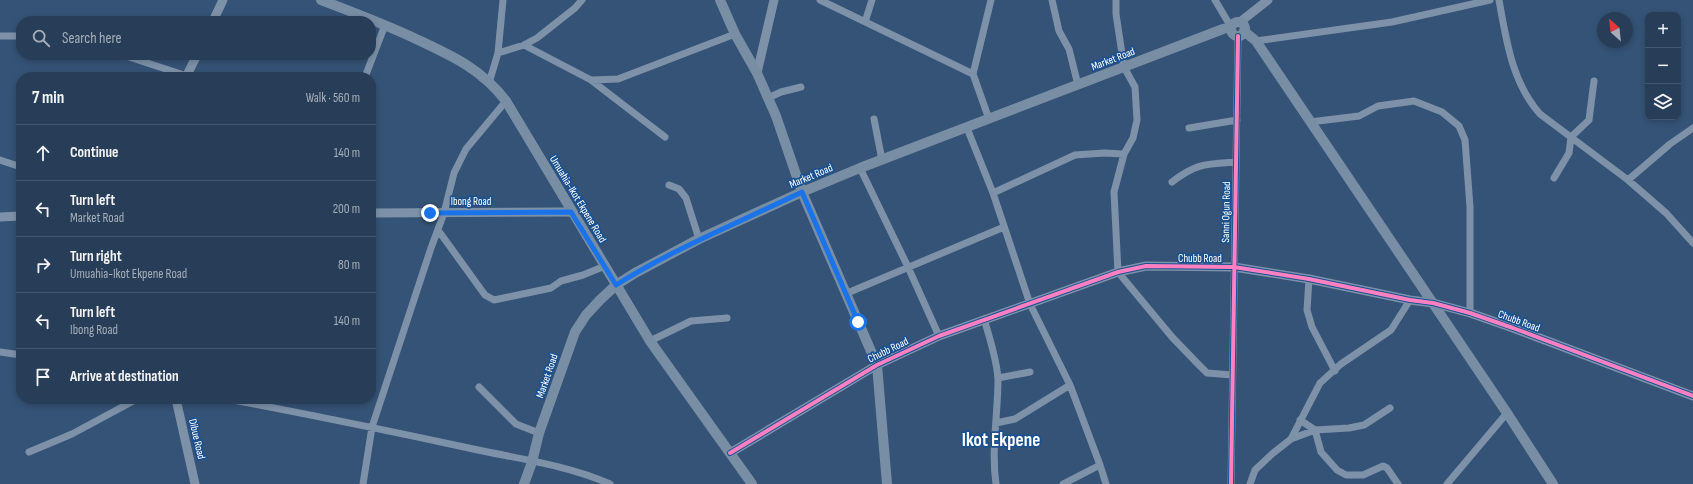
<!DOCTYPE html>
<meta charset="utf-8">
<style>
:root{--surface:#283e58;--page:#344961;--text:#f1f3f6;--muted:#a5aeba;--line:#44576e}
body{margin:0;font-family:"Sofia Sans Condensed",sans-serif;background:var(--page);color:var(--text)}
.controls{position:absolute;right:12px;top:12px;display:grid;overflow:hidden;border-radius:8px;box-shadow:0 2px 6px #0003}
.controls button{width:36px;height:36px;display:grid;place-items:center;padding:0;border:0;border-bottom:1px solid var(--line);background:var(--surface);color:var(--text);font:20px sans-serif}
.compass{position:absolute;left:1597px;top:12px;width:36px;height:36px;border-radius:50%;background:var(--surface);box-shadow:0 2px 6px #0003;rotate:333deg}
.stop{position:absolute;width:12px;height:12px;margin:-9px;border:3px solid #1a73e8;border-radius:50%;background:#fff}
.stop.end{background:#1a73e8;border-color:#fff;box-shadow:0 1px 4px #0008}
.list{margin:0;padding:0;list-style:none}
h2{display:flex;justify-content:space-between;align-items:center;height:52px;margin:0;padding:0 16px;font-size:17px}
h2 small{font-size:13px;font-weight:400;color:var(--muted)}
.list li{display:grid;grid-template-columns:26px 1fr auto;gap:12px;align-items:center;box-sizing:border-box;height:56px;padding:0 16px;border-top:1px solid var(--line)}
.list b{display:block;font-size:15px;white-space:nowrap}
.list p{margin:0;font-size:13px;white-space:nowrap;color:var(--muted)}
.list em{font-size:13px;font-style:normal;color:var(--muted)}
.icon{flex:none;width:22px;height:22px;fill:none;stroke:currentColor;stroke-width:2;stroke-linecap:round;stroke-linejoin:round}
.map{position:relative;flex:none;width:1693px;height:484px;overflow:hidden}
.search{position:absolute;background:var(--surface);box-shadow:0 2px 6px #0003;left:16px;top:16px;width:360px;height:44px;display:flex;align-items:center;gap:10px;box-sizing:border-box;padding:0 14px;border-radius:16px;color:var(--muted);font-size:15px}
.panel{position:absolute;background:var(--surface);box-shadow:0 2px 6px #0003;left:16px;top:72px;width:360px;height:332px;border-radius:16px}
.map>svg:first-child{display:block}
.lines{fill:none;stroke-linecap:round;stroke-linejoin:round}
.minor{stroke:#7d92a9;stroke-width:7}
.tertiary{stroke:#7d92a9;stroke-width:9}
.secondary{stroke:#788ea5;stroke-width:10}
.cycleway-casing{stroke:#1a5191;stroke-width:6}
.cycleway{stroke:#ff80c0;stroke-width:4}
.route{stroke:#1a73e8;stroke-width:5}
.labels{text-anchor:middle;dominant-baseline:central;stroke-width:3.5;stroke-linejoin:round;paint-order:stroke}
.street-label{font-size:11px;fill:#fff;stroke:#1a5191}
.town-label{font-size:19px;font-weight:bold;fill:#fff;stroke:#1a5191}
</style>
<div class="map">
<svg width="1693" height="484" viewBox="0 0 1693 484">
<rect width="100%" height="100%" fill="#355376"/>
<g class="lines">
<path class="minor" d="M820,0L973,74
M1052,0L1059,31L1069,49L1078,85
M1116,0V14L1124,67L1135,87L1137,120L1133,138L1124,154L1114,192L1118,272L1172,337L1197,363L1207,373L1232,375
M1215,0L1231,27
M1499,0C1506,39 1512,83 1540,114L1628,180L1666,213L1693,243
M865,22L872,0
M0,36H21
M1256,41L1392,22L1490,0
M524,45L591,80L665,137
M498,53L524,45L537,38L575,8L582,0
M123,55L187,76
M365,77L385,25
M592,80L618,79L735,34
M489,83L498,53L503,0
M768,98L781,92L801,87
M874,119L882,160
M989,119L973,74L991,0
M1310,122L1359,116L1378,106L1414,101L1442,112L1459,126L1465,140L1470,207V313
M967,128L993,193L1030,304L1070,385L1100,465L1106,484
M1189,128L1237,120
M0,160L21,167
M860,168L908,267L939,336
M1554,178L1569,153L1571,137L1589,120L1594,81
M1628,180L1670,144L1693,128
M1172,182C1196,163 1206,164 1236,162
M669,185L679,189L686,198L699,239
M993,193L1075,155L1104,153L1124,154
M438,230L485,295L494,300L551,288L561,281L583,275L605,266
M1309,279L1307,310L1312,327L1335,371
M845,294L1004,227
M984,319C989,335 997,363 998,379C998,414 991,449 996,484
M650,341L691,321L727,318
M0,352L21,355
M998,378L1030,372
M479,387L516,424L539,433
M228,399C312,415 395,432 478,450C521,459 570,466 610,484
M1300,420L1315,430L1321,452L1337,470L1346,475H1363L1383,466L1387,468L1398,484
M996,423L1015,419L1070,385
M1291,439L1320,383L1341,364L1391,330L1410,300
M29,452L72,434L137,399
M363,484L372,427L431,248L444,213L454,173L466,149L506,101
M1063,484L1100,465
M1231,484L1238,36
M1250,484L1255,470L1272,454L1291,439L1315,430L1349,428L1364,425L1390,408
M1447,484L1507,413"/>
<path class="tertiary" d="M213,21L223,0
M1240,22L1268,0
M757,73L774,0
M186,77L197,55
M371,213L571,212
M0,217L21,216
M176,399L195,484
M730,453L877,365L939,336L1118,272L1146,266L1234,267L1309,279L1410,300L1433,303L1470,313L1513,328L1693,396"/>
<path class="secondary" d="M321,0C352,12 384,24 414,38C450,55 481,68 506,101L650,341L752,484
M720,0L735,34L757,73L776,116L802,192L877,365L887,484
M1231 29a7 7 0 1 1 14 0a7 7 0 1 1-14 0Z
M1244,31L1256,41L1507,413L1553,484
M524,484L532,462L539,433L575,332L586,315L600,300L616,285L635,273L699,239L802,192L860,168L1223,29L1231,27"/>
<defs>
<path id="cycleway" d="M730,453L877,365L939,336L1118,272L1146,266L1234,267L1309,279L1410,300L1433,303L1470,313L1513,328L1693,396
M1231,484L1238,36"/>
</defs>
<use href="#cycleway" class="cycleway-casing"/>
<use href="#cycleway" class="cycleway"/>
</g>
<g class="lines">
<path class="route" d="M430,213L571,212L616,285C675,248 740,222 802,192L858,322"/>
</g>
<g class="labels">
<g class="street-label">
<text transform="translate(1113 59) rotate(-21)">Market Road</text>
<text transform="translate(811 176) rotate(-23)">Market Road</text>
<text transform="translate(578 199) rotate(59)">Umuahia-Ikot Ekpene Road</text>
<text x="471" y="201">Ibong Road</text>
<text transform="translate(1226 212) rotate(-89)">Sanni Ogun Road</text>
<text x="1200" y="258">Chubb Road</text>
<text transform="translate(1519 321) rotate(20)">Chubb Road</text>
<text transform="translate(888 350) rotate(-26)">Chubb Road</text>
<text transform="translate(547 376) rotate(-71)">Market Road</text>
<text transform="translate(197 439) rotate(77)">Dibue Road</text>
</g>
<g class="town-label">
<text x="1001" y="440">Ikot Ekpene</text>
</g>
</g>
</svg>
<div class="controls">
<button>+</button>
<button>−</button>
<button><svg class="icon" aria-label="layers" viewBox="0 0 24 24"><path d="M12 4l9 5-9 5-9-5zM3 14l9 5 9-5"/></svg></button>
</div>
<svg class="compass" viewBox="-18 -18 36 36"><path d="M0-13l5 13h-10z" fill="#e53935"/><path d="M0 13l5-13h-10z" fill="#a5aeba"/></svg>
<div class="stop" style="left:858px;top:322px"></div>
<div class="stop end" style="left:430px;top:213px"></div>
<div class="search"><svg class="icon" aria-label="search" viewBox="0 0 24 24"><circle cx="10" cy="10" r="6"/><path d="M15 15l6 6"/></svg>Search here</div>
<section class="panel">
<h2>7 min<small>Walk · 560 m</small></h2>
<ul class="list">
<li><svg class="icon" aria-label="ahead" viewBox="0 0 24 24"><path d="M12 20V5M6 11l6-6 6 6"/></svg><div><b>Continue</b></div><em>140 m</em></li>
<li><svg class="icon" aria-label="left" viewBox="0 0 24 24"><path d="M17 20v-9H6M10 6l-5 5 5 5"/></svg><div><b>Turn left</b><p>Market Road</p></div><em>200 m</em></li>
<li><svg class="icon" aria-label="right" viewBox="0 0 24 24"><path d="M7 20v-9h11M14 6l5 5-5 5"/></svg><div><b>Turn right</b><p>Umuahia-Ikot Ekpene Road</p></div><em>80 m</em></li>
<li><svg class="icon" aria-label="left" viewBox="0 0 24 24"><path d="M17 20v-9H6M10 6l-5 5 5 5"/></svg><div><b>Turn left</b><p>Ibong Road</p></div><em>140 m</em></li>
<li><svg class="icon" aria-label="arrive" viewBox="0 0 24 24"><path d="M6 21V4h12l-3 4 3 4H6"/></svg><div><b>Arrive at destination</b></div></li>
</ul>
</section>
</div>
